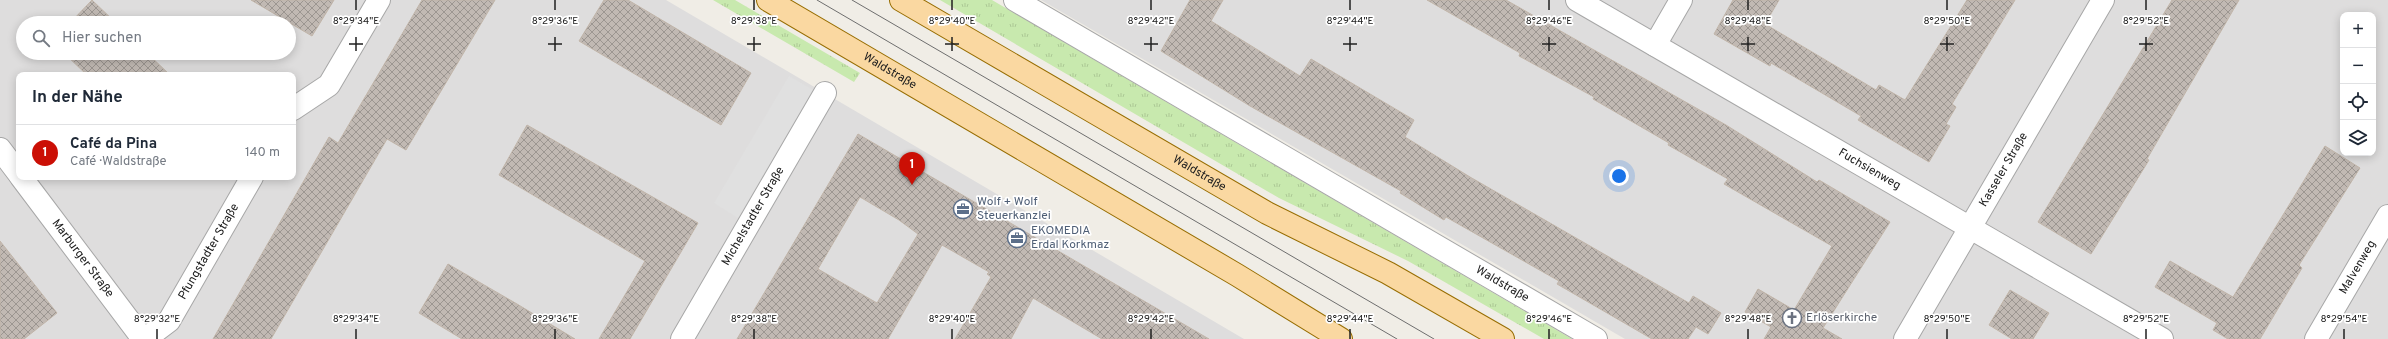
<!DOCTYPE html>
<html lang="de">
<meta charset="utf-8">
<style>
:root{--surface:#fff;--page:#f6f6f7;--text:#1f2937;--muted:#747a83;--line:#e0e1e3;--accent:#cb0f05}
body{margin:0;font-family:Overpass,sans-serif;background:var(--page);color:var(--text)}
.controls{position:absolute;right:12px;top:12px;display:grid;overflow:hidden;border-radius:8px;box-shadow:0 2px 10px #0003}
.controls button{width:36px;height:36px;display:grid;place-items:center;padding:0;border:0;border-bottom:1px solid var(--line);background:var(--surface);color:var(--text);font:20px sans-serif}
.you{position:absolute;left:1619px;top:176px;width:14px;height:14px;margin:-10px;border:3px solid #fff;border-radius:50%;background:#1a73e8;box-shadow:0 0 0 6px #1a73e833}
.badge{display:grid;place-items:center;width:26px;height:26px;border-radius:50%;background:var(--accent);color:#fff;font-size:13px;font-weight:700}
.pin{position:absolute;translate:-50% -33px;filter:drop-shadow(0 1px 2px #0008)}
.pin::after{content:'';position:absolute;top:21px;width:14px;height:12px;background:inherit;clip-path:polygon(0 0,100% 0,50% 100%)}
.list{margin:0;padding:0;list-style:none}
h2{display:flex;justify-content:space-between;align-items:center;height:52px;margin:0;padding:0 16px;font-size:17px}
h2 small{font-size:13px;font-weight:400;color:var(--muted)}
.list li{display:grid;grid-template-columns:26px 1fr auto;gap:12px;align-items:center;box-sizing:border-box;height:56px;padding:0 16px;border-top:1px solid var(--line)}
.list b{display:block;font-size:15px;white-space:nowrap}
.list p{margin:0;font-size:13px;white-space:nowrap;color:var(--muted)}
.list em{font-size:13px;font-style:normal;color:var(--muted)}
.icon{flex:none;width:22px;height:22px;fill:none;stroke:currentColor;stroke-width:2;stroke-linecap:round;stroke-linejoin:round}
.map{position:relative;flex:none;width:2388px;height:339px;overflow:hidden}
.search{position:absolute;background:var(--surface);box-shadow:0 2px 10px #0003;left:16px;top:16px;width:280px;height:44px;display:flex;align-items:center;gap:10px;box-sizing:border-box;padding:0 14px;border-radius:22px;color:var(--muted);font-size:15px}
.panel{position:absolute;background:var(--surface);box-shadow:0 2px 10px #0003;left:16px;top:72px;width:280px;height:108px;border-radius:8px}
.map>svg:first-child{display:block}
.residential{fill:#dedddd;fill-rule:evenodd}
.grass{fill:url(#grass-tufts)}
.parking{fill:#e0e0e0}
.building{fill:url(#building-cross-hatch);stroke:#c1b5a9;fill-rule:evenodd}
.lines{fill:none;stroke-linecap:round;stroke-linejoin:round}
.minor-casing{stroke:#a7a7a7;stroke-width:24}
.major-casing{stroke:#986e03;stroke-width:24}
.minor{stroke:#fff;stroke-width:22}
.major{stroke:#fad8a1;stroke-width:22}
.tram{stroke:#6e6e6e;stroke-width:1}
.ticks{fill:none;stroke:#202020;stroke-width:1.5}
.labels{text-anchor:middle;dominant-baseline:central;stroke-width:3.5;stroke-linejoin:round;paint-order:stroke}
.street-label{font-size:12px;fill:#202020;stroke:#fff}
.service-label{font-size:12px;fill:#4e5e75;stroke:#fff;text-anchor:start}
.worship-label{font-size:12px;fill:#5b616d;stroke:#fff;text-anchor:start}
.ticks-label{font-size:10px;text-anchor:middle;fill:#202020;stroke:#fff;stroke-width:3.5;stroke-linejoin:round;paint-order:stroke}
</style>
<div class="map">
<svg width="2388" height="339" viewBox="0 0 2388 339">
<defs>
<pattern id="grass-tufts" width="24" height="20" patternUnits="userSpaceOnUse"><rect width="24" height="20" fill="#c8e9ae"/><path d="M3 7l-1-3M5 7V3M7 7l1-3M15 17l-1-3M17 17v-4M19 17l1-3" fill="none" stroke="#acc895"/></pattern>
<pattern id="building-cross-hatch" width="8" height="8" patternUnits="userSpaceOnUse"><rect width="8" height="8" fill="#c1b9b3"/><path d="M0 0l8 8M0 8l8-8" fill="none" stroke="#9c9691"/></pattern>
</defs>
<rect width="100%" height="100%" fill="#f0ede6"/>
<path class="residential" d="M0,0H666L1244,339H0ZM23,23H289V53H23ZM19,75H293V177H19Z
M1041,0H2388V339H1625ZM2343,15H2373V153H2343Z"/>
<path class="grass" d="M713,0H735L860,73L854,82Z
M940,0H992L1572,339H1544L1408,261L1279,198Z"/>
<path class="parking" d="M789,76L813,90L738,218L714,203Z"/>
<path class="building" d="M92,0L116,23H70Z
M251,0H334L312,36Z
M422,0H495L406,150L387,139L271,339H213L329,137L338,143Z
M604,0H628L751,73L721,125L579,41Z
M1190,0H1223L1211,21L1300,76L1311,59L1414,120L1405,137L1470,177L1689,303L1693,296L1721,313L1708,334L1696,327L1688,339H1652L1557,284L1559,281L1446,217L1444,220L1400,193L1401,191L1250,106L1161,51Z
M1427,0H1506L1726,125L1817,182L1819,180L1890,222L1823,328L1842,339H1764L1771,327L1745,312L1758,289L1794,310L1832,246L1724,184L1728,179L1668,145L1669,143L1593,99L1594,97L1519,56L1520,53Z
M1733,0H1779L1765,24L1876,90L1879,85L1905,100L1967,0H2015L1952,104L1956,107L1946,124L1950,126L1929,162L1858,120L1861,116L1771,63L1770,66L1714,34Z
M2172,0H2239L2147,159L2149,160L2091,254L2038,222Z
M64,53H147L170,75H87Z
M527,125L698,223L630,339H599L645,261L499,175Z
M858,134L947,186L1209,339H1102L1033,298L1011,339H955L991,277L987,274L989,272L942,245L888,339H737ZM860,197L899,220L918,234L877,303L818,269Z
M2325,146L2360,168L2299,265L2302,268L2260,339H2228L2213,330L2217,323L2155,287L2170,261L2233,297Z
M0,241L57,313L24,339H0Z
M448,264L517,304L575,339H462L419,313Z
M2010,290L2049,313L2033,339H2012L1989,325Z"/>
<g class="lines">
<defs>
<g id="minor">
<path id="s1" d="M1015,0L1596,339"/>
<path id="s2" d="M1577,0L2162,339"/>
<path d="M1655,45L1681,0"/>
<path d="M293,109L329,85L379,0"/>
<path d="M0,149L19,174"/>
<path id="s3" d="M21,177L143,339"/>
<path id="s4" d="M145,339L169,321L252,177"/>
<path id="s5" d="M682,339L825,93"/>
<path id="s6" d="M1905,339L2103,0"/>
<path id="s7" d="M2316,339L2388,216"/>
</g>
<g id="major">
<path id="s8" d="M768,0L1237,275L1341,339"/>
<path id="s9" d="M901,0L1267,213L1388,273L1503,339"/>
</g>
</defs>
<use href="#minor" class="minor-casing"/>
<use href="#major" class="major-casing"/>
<use href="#minor" class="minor"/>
<use href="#major" class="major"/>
<path class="tram" d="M817,0L1397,339
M852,0L1434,339"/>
</g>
<path class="ticks" d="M356,0V10M555,0V10M754,0V10M952,0V10M1151,0V10M1350,0V10M1549,0V10M1748,0V10M1947,0V10M2146,0V10M356,37V51M555,37V51M754,37V51M952,37V51M1151,37V51M1350,37V51M1549,37V51M1748,37V51M1947,37V51M2146,37V51M349,44H363M548,44H562M747,44H761M945,44H959M1144,44H1158M1343,44H1357M1542,44H1556M1741,44H1755M1940,44H1954M2139,44H2153M157,329V339M356,329V339M555,329V339M754,329V339M952,329V339M1151,329V339M1350,329V339M1549,329V339M1748,329V339M1947,329V339M2146,329V339M2344,329V339"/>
<defs>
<symbol id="office-ring" viewBox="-11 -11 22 22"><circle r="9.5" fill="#fff" stroke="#5c6f8a" stroke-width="1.5"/><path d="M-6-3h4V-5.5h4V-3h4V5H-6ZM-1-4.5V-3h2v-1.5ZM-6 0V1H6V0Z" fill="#5c6f8a"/></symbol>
<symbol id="church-ring" viewBox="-11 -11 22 22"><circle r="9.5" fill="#fff" stroke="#6b7280" stroke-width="1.5"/><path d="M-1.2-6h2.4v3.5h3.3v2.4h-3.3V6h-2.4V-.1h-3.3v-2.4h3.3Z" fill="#6b7280"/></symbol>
</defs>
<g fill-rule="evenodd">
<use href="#office-ring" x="952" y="198" width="22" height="22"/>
<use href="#office-ring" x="1006" y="227" width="22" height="22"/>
<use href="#church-ring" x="1781" y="307" width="22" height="22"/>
</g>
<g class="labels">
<g class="street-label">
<text stroke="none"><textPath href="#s8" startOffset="141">Waldstraße</textPath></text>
<text stroke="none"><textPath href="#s2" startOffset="338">Fuchsienweg</textPath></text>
<text stroke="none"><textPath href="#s6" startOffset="196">Kasseler Straße</textPath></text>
<text stroke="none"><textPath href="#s9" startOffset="345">Waldstraße</textPath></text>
<text stroke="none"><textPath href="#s5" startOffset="142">Michelstadter Straße</textPath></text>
<text stroke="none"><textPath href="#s4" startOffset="110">Pfungstadter Straße</textPath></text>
<text stroke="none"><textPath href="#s3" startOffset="102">Marburger Straße</textPath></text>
<text stroke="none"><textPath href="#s7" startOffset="83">Malvenweg</textPath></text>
<text stroke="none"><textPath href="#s1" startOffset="564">Waldstraße</textPath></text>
</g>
<g class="service-label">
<text x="977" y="202">Wolf + Wolf<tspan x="977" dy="14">Steuerkanzlei</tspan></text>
<text x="1031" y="231">EKOMEDIA<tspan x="1031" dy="14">Erdal Korkmaz</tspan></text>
</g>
<g class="worship-label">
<text x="1806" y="318">Erlöserkirche</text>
</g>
</g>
<g class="ticks-label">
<text x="356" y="24">8°29'34"E</text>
<text x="555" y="24">8°29'36"E</text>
<text x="754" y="24">8°29'38"E</text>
<text x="952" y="24">8°29'40"E</text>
<text x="1151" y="24">8°29'42"E</text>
<text x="1350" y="24">8°29'44"E</text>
<text x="1549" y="24">8°29'46"E</text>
<text x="1748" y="24">8°29'48"E</text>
<text x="1947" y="24">8°29'50"E</text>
<text x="2146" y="24">8°29'52"E</text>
<text x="157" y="322">8°29'32"E</text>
<text x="356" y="322">8°29'34"E</text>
<text x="555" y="322">8°29'36"E</text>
<text x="754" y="322">8°29'38"E</text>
<text x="952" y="322">8°29'40"E</text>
<text x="1151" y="322">8°29'42"E</text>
<text x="1350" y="322">8°29'44"E</text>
<text x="1549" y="322">8°29'46"E</text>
<text x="1748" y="322">8°29'48"E</text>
<text x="1947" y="322">8°29'50"E</text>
<text x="2146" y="322">8°29'52"E</text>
<text x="2344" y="322">8°29'54"E</text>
</g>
</svg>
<div class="controls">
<button>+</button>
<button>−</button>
<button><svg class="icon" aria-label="locate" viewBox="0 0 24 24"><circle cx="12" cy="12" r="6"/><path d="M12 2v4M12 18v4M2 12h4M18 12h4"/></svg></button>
<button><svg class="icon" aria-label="layers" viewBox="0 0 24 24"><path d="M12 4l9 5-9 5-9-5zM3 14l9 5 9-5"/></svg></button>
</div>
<div class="you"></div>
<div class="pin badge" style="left:912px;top:185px">1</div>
<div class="search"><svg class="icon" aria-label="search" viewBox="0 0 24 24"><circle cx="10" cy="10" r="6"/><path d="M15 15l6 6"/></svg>Hier suchen</div>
<section class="panel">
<h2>In der Nähe<small></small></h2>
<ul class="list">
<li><span class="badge">1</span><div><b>Café da Pina</b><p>Café · Waldstraße</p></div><em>140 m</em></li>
</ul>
</section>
</div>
